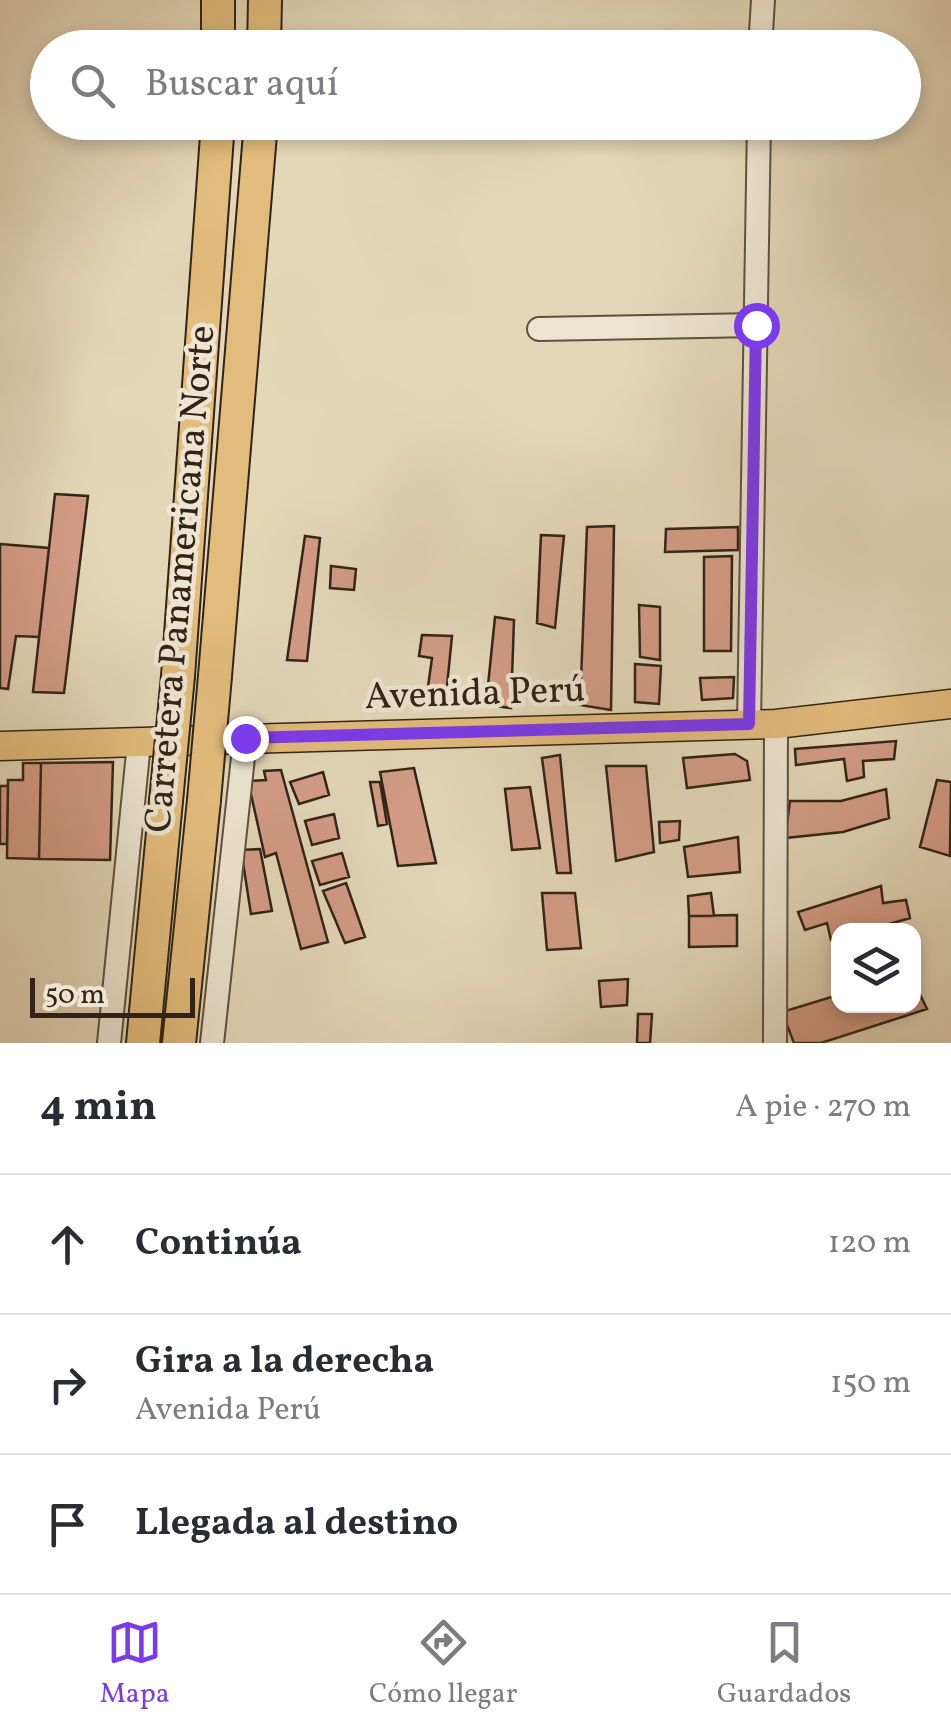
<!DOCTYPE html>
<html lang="es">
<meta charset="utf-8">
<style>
:root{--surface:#fff;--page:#f2f2f3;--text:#2b2b33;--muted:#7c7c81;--line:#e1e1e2;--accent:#7c3aed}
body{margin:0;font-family:Vollkorn,serif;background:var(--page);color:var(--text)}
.controls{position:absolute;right:30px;bottom:30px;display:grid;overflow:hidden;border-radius:20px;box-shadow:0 5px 15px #0003}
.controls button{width:90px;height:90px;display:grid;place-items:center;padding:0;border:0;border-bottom:2px solid var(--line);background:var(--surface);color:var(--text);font:50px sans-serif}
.scale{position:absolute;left:30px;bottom:25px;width:165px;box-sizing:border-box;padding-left:10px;border:5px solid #312416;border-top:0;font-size:28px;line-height:35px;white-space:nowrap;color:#312416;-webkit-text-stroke:8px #ede5d1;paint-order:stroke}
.stop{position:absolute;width:30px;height:30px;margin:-22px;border:8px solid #7c3aed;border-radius:50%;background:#fff}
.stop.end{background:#7c3aed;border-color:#fff;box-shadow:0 2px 10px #0008}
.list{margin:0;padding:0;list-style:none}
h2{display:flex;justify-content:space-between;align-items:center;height:130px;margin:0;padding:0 40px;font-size:42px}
h2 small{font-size:32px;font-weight:400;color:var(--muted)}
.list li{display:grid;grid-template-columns:65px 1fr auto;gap:30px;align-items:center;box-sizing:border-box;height:140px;padding:0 40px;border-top:2px solid var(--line)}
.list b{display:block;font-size:38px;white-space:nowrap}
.list p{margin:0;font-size:32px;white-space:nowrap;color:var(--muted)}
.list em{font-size:32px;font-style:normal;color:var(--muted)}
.icon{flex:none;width:55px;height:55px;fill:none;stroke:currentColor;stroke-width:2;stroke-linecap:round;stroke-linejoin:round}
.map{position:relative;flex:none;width:951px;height:1043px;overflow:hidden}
.search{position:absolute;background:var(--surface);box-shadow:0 5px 15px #0003;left:30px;right:30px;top:30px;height:110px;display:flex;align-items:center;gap:25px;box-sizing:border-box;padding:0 35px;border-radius:55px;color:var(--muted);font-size:38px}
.sheet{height:550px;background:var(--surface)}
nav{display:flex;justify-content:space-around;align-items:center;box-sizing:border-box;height:140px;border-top:2px solid var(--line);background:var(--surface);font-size:28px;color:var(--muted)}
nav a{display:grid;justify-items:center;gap:5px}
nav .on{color:var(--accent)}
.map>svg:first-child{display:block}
.building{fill:#d49c86;stroke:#312416;stroke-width:2.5}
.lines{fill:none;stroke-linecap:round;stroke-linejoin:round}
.minor-casing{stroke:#5e513e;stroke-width:26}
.major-casing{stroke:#312416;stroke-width:31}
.highway-casing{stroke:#312416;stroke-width:36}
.minor{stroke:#ede5d1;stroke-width:22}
.major{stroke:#e2bc7c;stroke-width:28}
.highway{stroke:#e2bc7c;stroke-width:32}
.highway-bridge-casing{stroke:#312416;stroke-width:36;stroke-linecap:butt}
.highway-bridge{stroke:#e2bc7c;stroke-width:32}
.route{stroke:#7c3aed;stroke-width:12}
.labels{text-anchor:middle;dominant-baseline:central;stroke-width:9;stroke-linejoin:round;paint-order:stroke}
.street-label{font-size:38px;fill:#312416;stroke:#ede5d1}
</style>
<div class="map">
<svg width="951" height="1043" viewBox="0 0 951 1043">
<rect width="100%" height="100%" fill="#e3d7b8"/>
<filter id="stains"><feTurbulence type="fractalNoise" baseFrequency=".002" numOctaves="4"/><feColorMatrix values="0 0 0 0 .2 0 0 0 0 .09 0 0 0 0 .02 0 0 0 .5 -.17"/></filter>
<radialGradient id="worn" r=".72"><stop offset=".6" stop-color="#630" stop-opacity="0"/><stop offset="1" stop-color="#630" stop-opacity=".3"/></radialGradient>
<path class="building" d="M55,494L88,496L64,693L33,692Z
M614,526L611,710L580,705L587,527Z
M738,527V550L665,552L666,529Z
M541,535L564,536L555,628L537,623Z
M305,536L320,538L307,661L287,660Z
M0,544L49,548L39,637L16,636L8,689L0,688Z
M732,556L731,651H704V557Z
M331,566L356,569L354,590L330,588Z
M639,605L660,607V660L640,657Z
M495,617L514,620L511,708L486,705Z
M422,635L452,636L446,696L427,694L432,658L419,656Z
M635,664L661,666L659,704L635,702Z
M734,677L733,698L702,700L700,678Z
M896,741L894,759L863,761L864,777L847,781L844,759L796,765L795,749Z
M735,754L747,761L750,780L687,788L683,758Z
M560,755L571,873H557L542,758Z
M113,762L110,860L39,859L41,763Z
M23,763H41L39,859L7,858L8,780H23Z
M606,766H646L654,852L616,861Z
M414,768L436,863L398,866L380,772Z
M281,770L328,942L301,949L276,853L265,857L248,781L266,780L264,771Z
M323,772L329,795L299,804L290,782Z
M937,780L951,782L950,856L920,847Z
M370,782H380L387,824L378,826Z
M0,786H8L7,844H0Z
M530,787L540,848L512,850L505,789Z
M886,789L889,818L843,832L785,838L790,801H841Z
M334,814L339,838L312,845L305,821Z
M680,821L679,840L660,843L659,822Z
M738,837L740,872L688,877L684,847Z
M260,849L272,911L251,914L241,850Z
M342,853L349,877L320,885L312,861Z
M346,883L365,937L345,943L323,891Z
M881,886L883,903L906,900L910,918L865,931H838V938L831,940L827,923L805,930L798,912Z
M542,893H575L581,948L547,950Z
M711,893L714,916H689L688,896Z
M737,915V946L689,947V916Z
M628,979L627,1005L601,1007L599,981Z
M914,982L927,1009L821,1043H794L782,1012L838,995V1006H914Z
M638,1014H652L650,1043H637Z"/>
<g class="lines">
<defs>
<path id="minor" d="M760,48L763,0
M539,329L756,325
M749,724L759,122
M109,1043L139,743
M212,1043L245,739
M775,1043L776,724"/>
<path id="major" d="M0,746L776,724L951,704"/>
<path id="highway" d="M218,0V48
M264,48L265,0
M178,676L218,122
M215,676L261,122
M143,1043L166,801
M179,1043L204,800"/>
</defs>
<use href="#minor" class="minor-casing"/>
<use href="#major" class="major-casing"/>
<use href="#highway" class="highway-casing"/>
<use href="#minor" class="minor"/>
<use href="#major" class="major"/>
<use href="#highway" class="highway"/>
<defs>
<path id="highway-bridge" d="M204,800L215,676
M166,801L178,676"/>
</defs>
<use href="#highway-bridge" class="highway-bridge-casing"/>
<use href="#highway-bridge" class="highway-bridge"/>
</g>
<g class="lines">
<path class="route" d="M245,738L749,724L756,325"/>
</g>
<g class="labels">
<g class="street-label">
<text transform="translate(182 579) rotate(-85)">Carretera Panamericana Norte</text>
<text transform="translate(475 695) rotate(-2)">Avenida Perú</text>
</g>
</g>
<rect width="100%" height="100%" filter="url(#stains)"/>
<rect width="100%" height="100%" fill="url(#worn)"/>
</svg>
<div class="controls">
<button><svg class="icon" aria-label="layers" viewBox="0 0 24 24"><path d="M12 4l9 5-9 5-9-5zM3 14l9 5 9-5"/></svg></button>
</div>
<div class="scale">50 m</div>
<div class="stop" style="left:756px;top:325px"></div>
<div class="stop end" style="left:245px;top:738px"></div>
<div class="search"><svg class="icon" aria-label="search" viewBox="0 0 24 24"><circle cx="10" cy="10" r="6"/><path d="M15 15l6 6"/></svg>Buscar aquí</div>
</div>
<section class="sheet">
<h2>4 min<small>A pie · 270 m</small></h2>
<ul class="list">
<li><svg class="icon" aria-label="ahead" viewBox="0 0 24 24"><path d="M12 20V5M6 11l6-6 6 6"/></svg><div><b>Continúa</b></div><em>120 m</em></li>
<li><svg class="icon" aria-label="right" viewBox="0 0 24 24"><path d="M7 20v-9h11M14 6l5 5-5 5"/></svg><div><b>Gira a la derecha</b><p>Avenida Perú</p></div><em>150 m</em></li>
<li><svg class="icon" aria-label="arrive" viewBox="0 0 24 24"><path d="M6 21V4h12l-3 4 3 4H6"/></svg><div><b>Llegada al destino</b></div></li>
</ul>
</section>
<nav>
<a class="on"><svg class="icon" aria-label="map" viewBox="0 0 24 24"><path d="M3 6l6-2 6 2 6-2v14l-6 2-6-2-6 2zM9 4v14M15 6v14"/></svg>Mapa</a>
<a><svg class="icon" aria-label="directions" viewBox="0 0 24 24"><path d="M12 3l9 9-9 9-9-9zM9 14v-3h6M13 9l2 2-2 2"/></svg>Cómo llegar</a>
<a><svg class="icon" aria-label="saved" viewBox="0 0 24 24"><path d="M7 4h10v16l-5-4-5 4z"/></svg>Guardados</a>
</nav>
